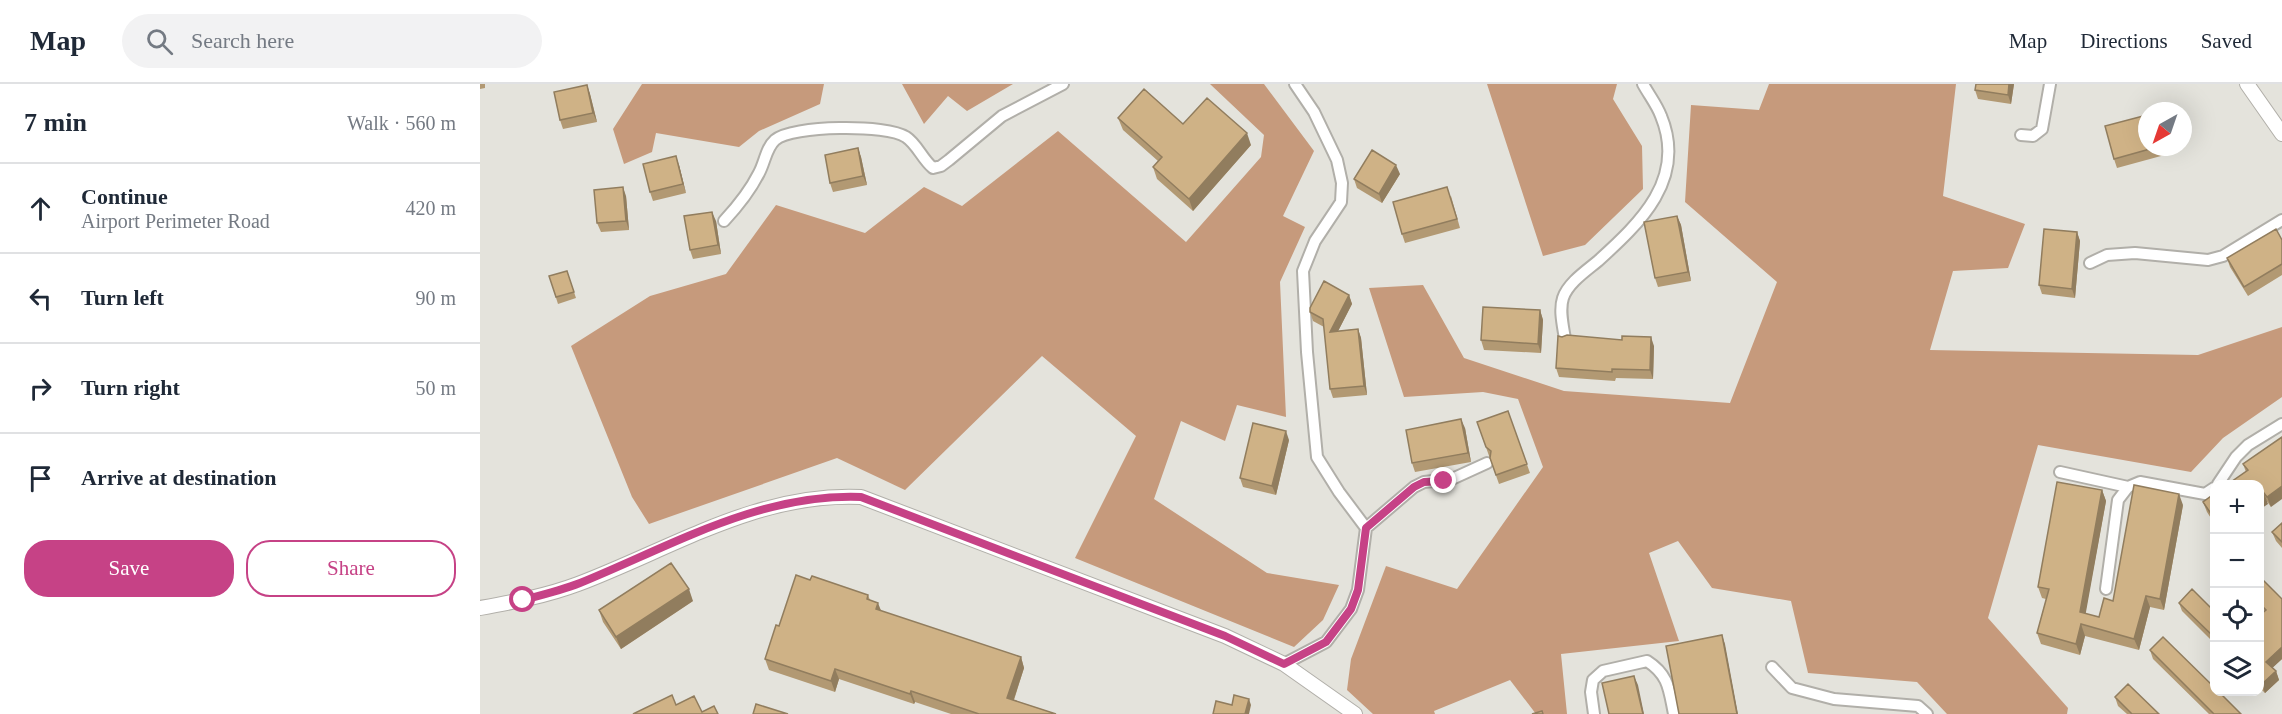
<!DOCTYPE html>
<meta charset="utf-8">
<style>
:root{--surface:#fff;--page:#f2f2f3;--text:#1f2937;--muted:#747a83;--line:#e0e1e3;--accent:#c64286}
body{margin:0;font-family:Georgia,serif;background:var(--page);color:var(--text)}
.controls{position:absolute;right:18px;bottom:18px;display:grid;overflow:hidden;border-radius:12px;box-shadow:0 6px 24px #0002}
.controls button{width:54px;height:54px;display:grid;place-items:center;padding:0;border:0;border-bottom:2px solid var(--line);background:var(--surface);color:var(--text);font:30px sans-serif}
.compass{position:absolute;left:1658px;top:18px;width:54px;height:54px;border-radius:50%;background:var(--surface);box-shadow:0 6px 24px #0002;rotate:220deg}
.stop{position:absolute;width:18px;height:18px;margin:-14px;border:4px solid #c64286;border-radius:50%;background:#fff}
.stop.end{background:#c64286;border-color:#fff;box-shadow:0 2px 6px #0008}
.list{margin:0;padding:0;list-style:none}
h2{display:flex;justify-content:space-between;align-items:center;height:78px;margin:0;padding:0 24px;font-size:26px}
h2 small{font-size:20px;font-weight:400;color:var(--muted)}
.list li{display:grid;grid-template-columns:39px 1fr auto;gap:18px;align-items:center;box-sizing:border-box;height:90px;padding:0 24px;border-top:2px solid var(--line)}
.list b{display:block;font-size:22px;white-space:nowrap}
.list p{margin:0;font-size:20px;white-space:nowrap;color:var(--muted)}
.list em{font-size:20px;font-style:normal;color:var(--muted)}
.actions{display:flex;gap:12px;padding:18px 24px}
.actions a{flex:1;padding:14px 0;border:2px solid var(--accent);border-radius:24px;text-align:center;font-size:21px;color:var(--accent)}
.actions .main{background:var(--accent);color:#fff}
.icon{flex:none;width:33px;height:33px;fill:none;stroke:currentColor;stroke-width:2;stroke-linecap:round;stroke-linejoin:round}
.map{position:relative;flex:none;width:1802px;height:630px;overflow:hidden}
header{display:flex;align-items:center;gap:36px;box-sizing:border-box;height:84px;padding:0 30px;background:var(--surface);border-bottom:2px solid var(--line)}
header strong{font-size:28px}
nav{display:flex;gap:33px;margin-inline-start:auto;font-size:21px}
.search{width:420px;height:54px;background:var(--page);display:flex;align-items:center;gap:15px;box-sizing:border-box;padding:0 21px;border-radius:33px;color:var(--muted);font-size:22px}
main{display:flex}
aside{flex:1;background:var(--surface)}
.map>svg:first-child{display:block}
.forest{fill:#c69a7c}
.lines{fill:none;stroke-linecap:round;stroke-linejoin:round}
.minor-casing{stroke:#b1afa9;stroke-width:14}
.tertiary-casing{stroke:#b1afa9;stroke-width:16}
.minor{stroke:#fff;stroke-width:10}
.tertiary{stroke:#fff;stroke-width:14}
.wall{fill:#b29973}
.shaded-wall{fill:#917d5e}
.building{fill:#cfb286;stroke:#917d5e;stroke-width:1.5}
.route{stroke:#c64286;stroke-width:8}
</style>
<header>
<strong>Map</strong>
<div class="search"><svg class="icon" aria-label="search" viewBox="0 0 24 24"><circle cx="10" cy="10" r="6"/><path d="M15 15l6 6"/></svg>Search here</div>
<nav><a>Map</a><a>Directions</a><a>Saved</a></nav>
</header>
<main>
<aside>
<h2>7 min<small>Walk · 560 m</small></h2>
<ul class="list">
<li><svg class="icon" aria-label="ahead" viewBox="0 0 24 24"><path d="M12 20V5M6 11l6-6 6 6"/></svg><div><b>Continue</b><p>Airport Perimeter Road</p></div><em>420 m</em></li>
<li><svg class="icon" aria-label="left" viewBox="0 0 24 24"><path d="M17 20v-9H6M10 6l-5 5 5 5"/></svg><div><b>Turn left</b></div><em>90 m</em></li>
<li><svg class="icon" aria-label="right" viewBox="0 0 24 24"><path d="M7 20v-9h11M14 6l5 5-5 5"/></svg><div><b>Turn right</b></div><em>50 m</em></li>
<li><svg class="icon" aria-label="arrive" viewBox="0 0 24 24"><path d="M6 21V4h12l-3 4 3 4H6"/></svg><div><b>Arrive at destination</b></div></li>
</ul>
<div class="actions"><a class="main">Save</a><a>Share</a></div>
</aside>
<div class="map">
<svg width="1802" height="630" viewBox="0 0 1802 630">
<rect width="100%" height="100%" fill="#e4e3dc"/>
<path class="forest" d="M162,0H344L340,20L279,47L259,63L176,49L172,68L144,80L133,45Z
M422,0H533L487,27L468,12L444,40Z
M730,0H784L834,67L803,132L825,143L800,198L806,333L757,321L745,357L701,337L674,415L787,489L859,501L843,536L814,563L595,474L656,352L562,272L425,406L357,374L169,440L152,413L91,262L170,212L246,190L296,121L385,149L444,103L482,122L578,47L706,158L781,73L784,51Z
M1007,0H1137L1133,15L1162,62L1163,105L1105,161L1063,172Z
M1289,0H1476L1463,112L1545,140L1528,184L1473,187L1450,266L1718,271L1802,243V313L1743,354L1711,388L1558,361L1508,534L1588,624L1587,630H1467L1437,598L1328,589L1311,517L1232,504L1198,457L1169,469L1199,557L1081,570L1087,630H1056L1030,596L954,627L955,630H893L867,606L871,575L906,482L977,505L1063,383L1038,315L1003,308L924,313L889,204L943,201L984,274L1084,307L1250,319L1297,198L1205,118L1211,21L1279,26Z"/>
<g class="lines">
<defs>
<path id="minor" d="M1541,51L1553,52L1562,45L1570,0
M244,137C258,122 270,107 279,89C285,78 286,64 295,56C312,41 407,40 426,53C437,60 442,75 453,84L461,82L469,76L522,32L583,0
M1610,179L1627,171L1655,169L1728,176L1743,172L1802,136
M1085,255C1083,242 1079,226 1083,214C1088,199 1106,187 1118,177C1160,139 1207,95 1181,32C1177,21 1169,11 1163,0
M1580,388L1648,403
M1738,400L1756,373L1768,361L1802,340
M886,444L934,403L944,398L972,395L1007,379
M1626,505L1638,416L1648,403L1660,398L1725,410L1734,404
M804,580L846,558L871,525L878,506L886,444L859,408L837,373L827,268L823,187L835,157L861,118L862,99L857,76L834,28L815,0
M1292,583L1312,604L1354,615L1438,622L1447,630
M1114,630L1111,608L1113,596L1123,587L1167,577C1189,591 1189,606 1194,630"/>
<path id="tertiary" d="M1767,0L1802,50
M0,524C33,518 66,512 98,500C191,465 278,408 381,413L745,552L804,580L875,630"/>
</defs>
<use href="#minor" class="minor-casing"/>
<use href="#tertiary" class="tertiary-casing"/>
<use href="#minor" class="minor"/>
<use href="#tertiary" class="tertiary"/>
</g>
<path class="wall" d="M0,0H5V4L0,5Z
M1496,0H1534L1531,20L1498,15L1495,6Z
M107,1L110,10L117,38L83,45L80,36Z
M638,34L703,40L771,61L713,127L677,95L673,83L678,77L643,46Z
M1667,63H1690L1692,69L1637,84L1634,75Z
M378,64L381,73L387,101L353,108L350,99Z
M199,81L206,109L173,117L170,108Z
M920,90L902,119L877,104L874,95Z
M146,112L149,146L121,148L117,139Z
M971,112L980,144L925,159L922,150Z
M1197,132L1201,141L1211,197L1178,203L1175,194Z
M236,137L241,170L213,175L210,166Z
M1597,148L1600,157L1595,214L1562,210L1559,201Z
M1802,156V191L1768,212L1750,183L1747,174Z
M87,187L96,214L78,220L69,192Z
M869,211L872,220L858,247L878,245L881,254L887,311L853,314L850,305L844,243L833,237L830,228Z
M1060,226L1063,236L1061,269L1004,266L1001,256Z
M1082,253L1174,262L1173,295L1136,294L1135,297L1079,293L1076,284Z
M1028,327L1050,389L1019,400L997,338Z
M985,344L991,378L935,388L932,379Z
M1802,353L1791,423L1766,388L1763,380Z
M809,356L796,411L763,403L760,394Z
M1622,406L1626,417L1605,530L1619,533L1633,517L1703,421L1684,526L1670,523L1659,566L1605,552L1600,571L1561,560L1557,549L1566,515L1562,514L1558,503Z
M1734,410V439L1727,428L1723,418Z
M1802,439V464L1796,457L1792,448Z
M1779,492L1802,575L1792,584L1796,587L1799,596L1785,609L1779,603V532L1783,528L1779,525Z
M330,496L388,511L390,516L401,527L541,573L544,584L534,616L576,630H471L435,618L434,620L359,595L355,608L289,586L285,575L299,542Z
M213,517L141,565L123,538L119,526Z
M1699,519L1734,527V559L1702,527Z
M1670,566L1761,630H1729L1673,575Z
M1635,613L1679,630H1647L1638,622Z"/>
<path class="shaded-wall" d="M1529,0H1534L1531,20L1528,11Z
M107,1L110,10L117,38L113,29Z
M767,49L771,61L713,127L709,115Z
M378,64L381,73L387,101L383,92Z
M196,72L199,81L206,109L203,100Z
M916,81L920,90L902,119L899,110Z
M143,103L146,112L149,146L146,137Z
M232,128L236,137L241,170L238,161Z
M1197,132L1201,141L1211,197L1208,188Z
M1597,148L1600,157L1595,214L1592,205Z
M869,211L872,220L853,257L850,248Z
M1060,226L1063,236L1061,269L1058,260Z
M878,245L881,254L887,311L884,302Z
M1171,253L1174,262L1173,295L1170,286Z
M981,335L985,344L991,378L988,369Z
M806,347L809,356L796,411L792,402Z
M1802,402V415L1791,423L1787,413Z
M1622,406L1626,417L1604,539L1600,528Z
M1784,409L1788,420L1779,426V413Z
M1699,410L1703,421L1684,526L1680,515Z
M209,505L213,517L141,565L136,553Z
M1666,512L1670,523L1659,566L1654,555Z
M398,519L402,529L396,525Z
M1601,540L1605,552L1600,571L1596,560Z
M1242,551L1245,560L1258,630H1257Z
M1802,563V575L1789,587L1786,578Z
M541,573L544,584L531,624L527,614Z
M355,585L359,595L355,608L351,597Z
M1796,587L1799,596L1785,609L1782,600Z
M1154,592L1158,601L1164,630H1163Z
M431,607L435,618L434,620L430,610Z
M769,615L771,621L769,630H765Z"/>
<path class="building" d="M1496,0H1529L1528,11L1495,6Z
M107,1L113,29L80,36L74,8Z
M664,5L703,40L727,14L767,49L709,115L673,83L682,73L638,34Z
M1667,31V63H1677L1634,75L1625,42Z
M378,64L383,92L350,99L345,71Z
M892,66L916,81L899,110L874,95Z
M196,72L203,100L170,108L163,80Z
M143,103L146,137L117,139L114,106Z
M967,103L977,135L922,150L913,118Z
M232,128L238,161L210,166L204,132Z
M1197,132L1208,188L1175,194L1164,138Z
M1564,145L1597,148L1592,205L1559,201Z
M1796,145L1802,156V180L1764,203L1747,174Z
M87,187L94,208L76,213L69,192Z
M844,197L869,211L850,248L878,245L884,302L850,305L843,235L830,228V224Z
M1003,223L1060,226L1058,260L1001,256Z
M1087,251L1142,256V252L1171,253L1170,286L1132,285V288L1076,284L1078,252L1082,253Z
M1028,327L1047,380L1016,391L1010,374L1011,367L1006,363L997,338Z
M981,335L988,369L932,379L926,346Z
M773,339L806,347L792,402L760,394Z
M1802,353V402L1787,413L1784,409L1779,413V400H1748L1768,386L1763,380Z
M1577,398L1622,406L1600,528L1619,533L1624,514L1633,517L1654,401L1699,410L1680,515L1666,512L1654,555L1601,540L1596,560L1557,549L1569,505L1558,503Z
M1734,410V434L1723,418Z
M1802,439V458L1792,448Z
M191,479L209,505L136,553L119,526Z
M316,491L330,496L332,492L388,511L387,515L398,519L396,525L541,573L527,614L576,630H499L431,607L430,610L355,585L351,597L285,575L296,541L299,542Z
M1779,492L1802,515V563L1786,578L1796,587L1782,600L1779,598V532L1786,526L1779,519Z
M1712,505L1734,527V553L1699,519Z
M1242,551L1257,630H1199L1186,562Z
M1683,553L1734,603V608H1739L1761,630H1734L1670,566Z
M1154,592L1163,630H1129L1122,599Z
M1648,600L1679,630H1652L1635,613Z
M192,611L196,621L214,612L222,628L234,622L238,630H153Z
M754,611L769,615L765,630H733L736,617L752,621Z
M276,620L308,630H273Z
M1062,627L1063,630H1052Z"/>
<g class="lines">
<path class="route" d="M43,516C62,511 82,506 100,499C191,462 280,409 381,413L745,552L804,580L846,558L871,525L878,506L886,444L934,403L944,398L964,397"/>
</g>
</svg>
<div class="controls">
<button>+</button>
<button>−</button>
<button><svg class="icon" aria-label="locate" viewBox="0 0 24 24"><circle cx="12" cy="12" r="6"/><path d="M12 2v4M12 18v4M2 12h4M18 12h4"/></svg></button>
<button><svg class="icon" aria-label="layers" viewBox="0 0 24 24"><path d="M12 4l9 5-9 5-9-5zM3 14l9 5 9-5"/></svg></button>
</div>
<svg class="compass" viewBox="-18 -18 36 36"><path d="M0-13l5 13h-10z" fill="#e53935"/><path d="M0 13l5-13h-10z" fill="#747a83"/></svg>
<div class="stop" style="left:43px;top:516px"></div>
<div class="stop end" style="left:964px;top:397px"></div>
</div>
</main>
